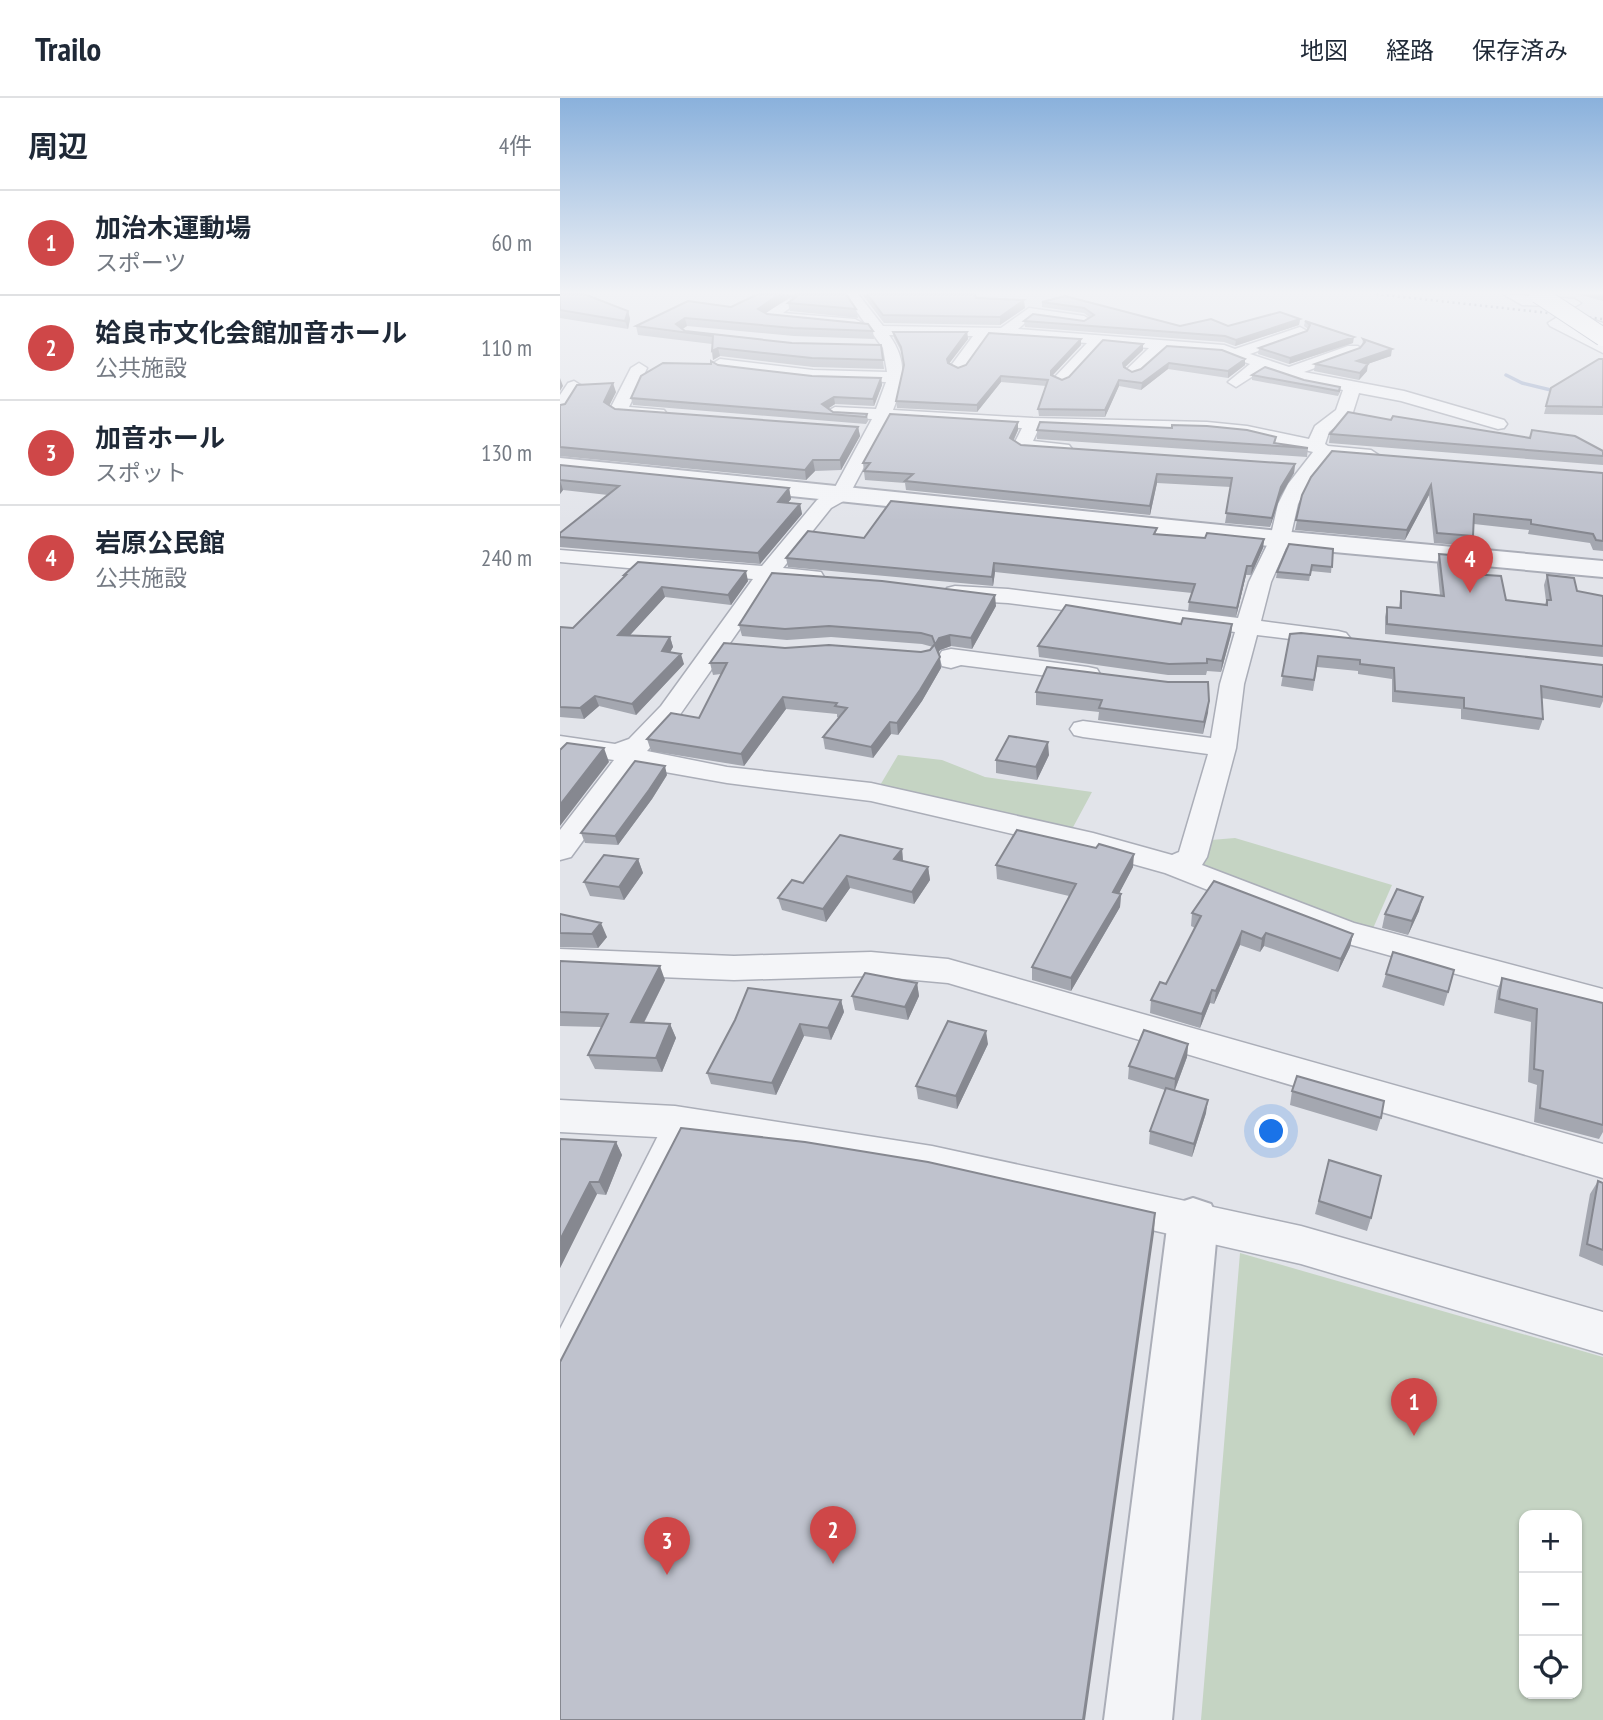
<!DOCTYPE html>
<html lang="ja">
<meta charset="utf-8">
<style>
:root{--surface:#fff;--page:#f2f2f3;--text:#1f2937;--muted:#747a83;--line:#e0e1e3;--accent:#cf4748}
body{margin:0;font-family:"PT Sans Narrow","Noto Sans JP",sans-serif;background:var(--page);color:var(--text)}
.controls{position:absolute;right:21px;bottom:21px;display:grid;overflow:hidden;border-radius:14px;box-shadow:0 2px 5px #0004}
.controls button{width:63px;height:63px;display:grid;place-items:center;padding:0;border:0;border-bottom:2px solid var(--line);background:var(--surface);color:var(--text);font:35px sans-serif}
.you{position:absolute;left:712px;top:1034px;width:24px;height:24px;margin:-18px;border:5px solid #fff;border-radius:50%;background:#1a73e8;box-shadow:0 0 0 10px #1a73e833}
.badge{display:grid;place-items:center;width:46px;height:46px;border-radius:50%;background:var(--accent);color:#fff;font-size:23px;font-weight:700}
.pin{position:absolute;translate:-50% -58px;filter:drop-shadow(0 2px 4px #0008)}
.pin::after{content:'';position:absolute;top:37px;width:24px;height:21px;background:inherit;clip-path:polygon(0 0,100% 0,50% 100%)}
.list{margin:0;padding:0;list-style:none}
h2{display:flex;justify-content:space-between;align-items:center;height:91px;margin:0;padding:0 28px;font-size:30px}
h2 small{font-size:23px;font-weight:400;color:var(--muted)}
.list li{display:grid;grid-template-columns:46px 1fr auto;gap:21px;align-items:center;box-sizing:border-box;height:105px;padding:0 28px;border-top:2px solid var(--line)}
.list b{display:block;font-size:26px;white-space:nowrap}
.list p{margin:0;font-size:23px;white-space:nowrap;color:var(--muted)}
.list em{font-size:23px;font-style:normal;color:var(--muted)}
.icon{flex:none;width:38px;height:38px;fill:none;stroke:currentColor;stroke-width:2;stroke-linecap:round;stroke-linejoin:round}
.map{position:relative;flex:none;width:1043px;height:1622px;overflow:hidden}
header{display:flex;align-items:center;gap:42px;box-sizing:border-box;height:98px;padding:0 35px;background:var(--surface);border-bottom:2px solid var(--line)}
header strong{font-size:33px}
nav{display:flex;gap:38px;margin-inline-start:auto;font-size:24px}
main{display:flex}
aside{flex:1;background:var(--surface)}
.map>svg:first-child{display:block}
.green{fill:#c5d4c3;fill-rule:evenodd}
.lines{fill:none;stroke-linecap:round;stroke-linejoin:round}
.stream{stroke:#9dacca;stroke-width:3.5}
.service-casing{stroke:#abaeb8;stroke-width:3}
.minor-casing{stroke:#abaeb8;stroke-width:3}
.tertiary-casing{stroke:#abaeb8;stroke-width:4}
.service{fill:#f4f5f8;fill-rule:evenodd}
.minor{fill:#f4f5f8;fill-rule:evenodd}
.tertiary{fill:#f4f5f8;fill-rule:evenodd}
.rail{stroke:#7b8194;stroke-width:2.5;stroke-dasharray:2 3.5;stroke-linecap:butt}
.trunk-bridge-casing{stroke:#898fa1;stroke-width:20;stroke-linecap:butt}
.trunk-bridge{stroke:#fff;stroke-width:18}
.wall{fill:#a4a7b0}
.shaded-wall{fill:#868890}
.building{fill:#bfc2cd;stroke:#868890;stroke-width:2}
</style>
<header>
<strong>Trailo</strong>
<nav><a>地図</a><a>経路</a><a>保存済み</a></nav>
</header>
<main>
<aside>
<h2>周辺<small>4件</small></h2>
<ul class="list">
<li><span class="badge">1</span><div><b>加治木運動場</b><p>スポーツ</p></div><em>60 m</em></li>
<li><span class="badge">2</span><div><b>姶良市文化会館加音ホール</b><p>公共施設</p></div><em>110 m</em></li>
<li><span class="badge">3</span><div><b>加音ホール</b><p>スポット</p></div><em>130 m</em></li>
<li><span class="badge">4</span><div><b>岩原公民館</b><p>公共施設</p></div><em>240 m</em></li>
</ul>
</aside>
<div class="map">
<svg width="1043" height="1622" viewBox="0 0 1043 1622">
<rect width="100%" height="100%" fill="#e2e4ea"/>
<path class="green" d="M338,657L382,662L425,679L532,694L511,733L319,689Z
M675,740L832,787L811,835L640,767L651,742Z
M680,1155L1043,1259V1622H641ZM964,1417H1017V1596H964Z"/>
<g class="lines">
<path class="stream" d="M946,277L962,285L999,294"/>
<defs>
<path id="service" d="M115,1016L122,1018L124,1024L8,1262L0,1265V1231L108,1018Z"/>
<path id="minor" d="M284,196H298L323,228L441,230L469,210L524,218L531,222L524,226L472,219L458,231L664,247L675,251L740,229L747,233L745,236L690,256L729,269L788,248H798L801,251L798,254L744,274L844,293L944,322L947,326L944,330L938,331L841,303L799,295L793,314L769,334L765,346L768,348L811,352L820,358L811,364L769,359L747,387L738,406L730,441L711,484L701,523L778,533L786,535L790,540L786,545L778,547L697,537L684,586L676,650L647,759L642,767L794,825L1043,891V917L774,842L605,775L530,754L311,703L167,685L77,669L11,759L0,762V732L54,662L0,654V638L55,646L69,641L101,608L193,481L0,464V452L202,468L257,402L273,393L312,321L275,319L266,314L275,309L316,311L326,284L253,282L160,271L152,266L160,261L253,272L327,274L323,250ZM329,237L413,238L390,269L398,274L404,272L428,238L527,245L493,281L501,286L507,284L542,246L589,250L565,273L573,278L579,276L606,252L662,256L690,266L668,284L676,289L704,271L744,284L783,292L776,312L755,328L749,341L687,328L647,324L473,320L333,312C344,284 348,263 329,237ZM329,322L462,330L453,348L462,353L509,355L512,351L509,347L473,343L479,330L647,334L687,338L753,354L728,386L718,406L710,441L689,484L678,520L448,491L395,488L387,490L384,495L387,500L395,502L448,505L675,534L660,586L651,640L523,623L514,625L510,631L514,637L523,639L648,656L619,754L612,757L533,735L311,685L167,669L87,653L119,618L214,482L253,486L261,484L264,479L261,474L223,470L271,410L287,401Z
M943,196L1014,201L1021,205L1014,209L962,207Z
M229,201L236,205L223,215L295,221L302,225L295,229L204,221V215Z
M999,218L1028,220L1043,225L1041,234L1025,228L1010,227L1043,244V255L990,228L988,225Z
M79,265L87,270L69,309L104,312L107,316L104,320L58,318L49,313L71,270Z
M14,283L22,288L6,314L0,315V297L8,285Z
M391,551L528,569L537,571L540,576L537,581L528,583L401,567L391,570L382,568L379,558L382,553Z
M0,851L174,858L311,854L388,861L1043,1046V1080L388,885L311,878L174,882L0,875Z
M0,1002L115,1008L372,1048L741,1128L1043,1214V1256L741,1166L372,1082L115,1040L0,1034Z"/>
<path id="tertiary" d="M0,360L720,433L1043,463V479L720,449L0,374Z
M633,1100L651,1106L658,1122L612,1622H544L608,1122L615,1106Z"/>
</defs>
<use href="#service" class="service-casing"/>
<use href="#minor" class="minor-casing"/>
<use href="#tertiary" class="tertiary-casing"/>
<use href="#service" class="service"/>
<use href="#minor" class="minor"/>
<use href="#tertiary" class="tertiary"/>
<path class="rail" d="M816,196L1043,221"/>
<defs>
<path id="trunk-bridge" d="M978,196L1043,239"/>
</defs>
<use href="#trunk-bridge" class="trunk-bridge-casing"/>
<use href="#trunk-bridge" class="trunk-bridge"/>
</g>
<path class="wall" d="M0,196L68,213L70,221L68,231L0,220Z
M198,196H286L296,211L298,220L230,213L228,205L233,201L230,199L205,215L313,233L314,241L234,238L127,228L122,231L125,233L232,245L321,247L324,271L253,269L160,258L153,262L152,246L78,237L76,228L171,209Z
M302,196H415L416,200L465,210L440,227L324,225Z
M1017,196H1043V203Z
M505,198L620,228H668L740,221L739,227L675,248L664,244L465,229L464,223H524L529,219L524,215L482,209V204Z
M745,223L793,245L729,266L698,256L699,250L747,233L748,231L744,228Z
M333,234H407L408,241L389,265L398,270L521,247L493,277L502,282L583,252L565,269L572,274L581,271L607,248L685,261V267L668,280L608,271L581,292L559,288L545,319L479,318L478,311L486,288L441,284L417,314L337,310L336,303L344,268L342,255L334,240Z
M803,241L831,258L807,266V273L799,282L754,273L755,266L800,250L802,248Z
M1043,261V317L984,316L991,290Z
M158,267L252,278L321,280L322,287L314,308L275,306L268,311L273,314L307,316L308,323L306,326L73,307L71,300Z
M692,277L744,282L780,289V294L778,298L692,282Z
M56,294L49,308L55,311L298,329L300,338L281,372L255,373L246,382L0,358V307Z
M831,322L1043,353V367L769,345L770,336Z
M458,332L454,342L461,347L735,366L734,375L720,399L710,429L665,425L671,389L597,385L590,417L346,392L345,385L305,382L303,365Z
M477,332L716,339L715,345L748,350L747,359L477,341Z
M0,367L229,390L231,401L228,405L240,406L242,416L200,466L0,449V435L48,397L3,392L0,396Z
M1043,375V453L1033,452L1030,445L968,436L969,432L914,426L913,438L911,448L874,445L869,397L845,442L735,432L742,397Z
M597,437L645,440L704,441L703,450L691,477H686L676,519L628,513L629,504L632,495L435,474L433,488L228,469L226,460L304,440Z
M773,451L771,475L751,473L749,483L716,480L717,474Z
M879,456L912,476L946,502L985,507L986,503L984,487L987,477L1017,493L1043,498V559L825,536V519L827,509L839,510L841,493L880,497L877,466Z
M64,477L188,483L171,507L105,499L70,537L110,539L113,549L110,554L124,566L76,617L39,608L24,621L0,619V529L13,530L64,479Z
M436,508L412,551L391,548L380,552L378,555L381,570L362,603L338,637L331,636L313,660L265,651L263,639L279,620L277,619V616L226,611L184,668L91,653L87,641L139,620L161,576L153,577L150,565L225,550L361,554L370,552L373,549L362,546L271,539L227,542L182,538L179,527Z
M621,526H672L671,537L661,574L647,573L646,577H608L479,559L478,548Z
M730,536L1043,567V603L1040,610L981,600L983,621L979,632L901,621V611L832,604V581L798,576V573L757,569L753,593L721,588Z
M476,594L649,603L643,636L538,622L539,614L476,607Z
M489,657L477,682L436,675V662Z
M107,677L92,701L58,747L25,745L21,735Z
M342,751L343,763L368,769L370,782L354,806L290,790L266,824L222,812L218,800L243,785Z
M78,761L83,775L64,802L30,798L24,784Z
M436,767L573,769L559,795L561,796L560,809L511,893L472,882V869L509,798L437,781Z
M859,813L848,837L822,830L825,816Z
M632,815L793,836L790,849L778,874L704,848L700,854L680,847L654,906L650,905L640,930L590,915L591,902L606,886L635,830L631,828Z
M0,816L47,839L38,850L0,849Z
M0,863L105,882L84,925L110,926L116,940L102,974L35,971L28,957L41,929L0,928Z
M826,876L888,894L884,908L822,889Z
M942,880L1043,905V1034L1039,1041L974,1024L977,987L968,984L971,924L934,915L937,893Z
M357,885L359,898L348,922L295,912L292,898Z
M281,902L284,914L271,942L244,938L216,997L151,986L147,975Z
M428,946L397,1011L358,1001L356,988Z
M628,946L627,959L615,992L646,1015L632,1059L589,1046L590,1033L605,992L568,981L569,968Z
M732,993L821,1020L817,1033L730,1007Z
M0,1041L56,1044L62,1057L46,1097L37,1096L0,1170Z
M769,1062L811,1120L807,1133L755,1116Z
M1038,1083L1043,1085V1168L1019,1158L1030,1096Z"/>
<path class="shaded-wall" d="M220,196H230V199L200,219L198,211Z
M464,202L465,210L440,227V219Z
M68,213L70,221L68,231L65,223Z
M125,220L127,228L118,234L116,226Z
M740,221L739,227L675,248L676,242Z
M407,234L408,241L388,267L387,261Z
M794,239L793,245L729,266L730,260Z
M521,241V247L491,279V273Z
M583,246V252L563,271V265Z
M158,250L160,258L153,262L152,253Z
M832,251L831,258L796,270L797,263Z
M685,261V267L668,280V273Z
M609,265L608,271L581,292L582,285Z
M808,266L807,273L799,282L800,275Z
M441,278V284L417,314V307Z
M0,280L3,288L0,293Z
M321,280L322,287L314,308L313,301Z
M559,282V288L545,319V312Z
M53,285L56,294L46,314L44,304Z
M274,299L275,306L264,313L262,306Z
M458,324V332L450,349V340Z
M298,329L300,338L281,372L280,362Z
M253,362L255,373L246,382L245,372Z
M735,366L734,375L720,399L710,429L712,420L721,389Z
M597,376V385L590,417V408Z
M0,382L3,392L0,396Z
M871,387L869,397L845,442L847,432Z
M229,390L231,401L220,414L218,404Z
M240,406L242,416L200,466L198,455Z
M704,441L703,450L691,477L692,468Z
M434,465L435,474L433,488L432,479Z
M687,468L686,477L676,519L677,510Z
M186,473L188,483L171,507L168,497Z
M102,489L105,499L61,547L58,537Z
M435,497L436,508L412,551L411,540Z
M672,526L671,537L661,574L662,563Z
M390,537L391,548L380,552L376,559L375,547L379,540Z
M110,539L113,549L105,563L102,553Z
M121,556L124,566L76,617L72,606Z
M380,559L381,570L362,603L338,637L337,625Z
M35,598L39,608L24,621L20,610Z
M223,599L226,611L184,668L181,656Z
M649,603L648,615L643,636L644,624Z
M330,624L331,636L313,660L311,649Z
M488,644L489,657L477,682L476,669Z
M44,650L49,664L0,728V707Z
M105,668L107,677L92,701L58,747L55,738Z
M342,751L343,764L334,761Z
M574,756L573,769L553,807V794Z
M78,761L83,775L64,802L59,789Z
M368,769L370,782L354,806L352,794Z
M287,778L290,790L266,824L263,811Z
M561,796L560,809L511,893V880Z
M863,799L859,813L848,837L852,823Z
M41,825L47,839L38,850L32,836Z
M682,833L680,847L654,906L656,893Z
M706,835L704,848L700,854L702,841Z
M793,836L790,849L778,874L781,861Z
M100,868L105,882L77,938L71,924Z
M357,885L359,898L348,922L345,909Z
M652,892L650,905L640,930L642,916Z
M281,902L284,914L271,942L268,930Z
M110,926L116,940L102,974L96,960Z
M240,926L244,938L216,997L212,985Z
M426,933L428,946L397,1011L396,998Z
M628,946L627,959L614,994L615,981Z
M648,1002L646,1015L632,1059L634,1046Z
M56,1044L62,1057L46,1097L39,1084Z
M30,1084L37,1096L0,1170V1142Z
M595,1115L594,1135L525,1622H523Z"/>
<path class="building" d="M0,196H24L68,213L65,223L0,212Z
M198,196H220L198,211L207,216L308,226L313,233L233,230L125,220L116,226L125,233L232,245L321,247L323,262L252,260L158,250L152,253L153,238L76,228L128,203L171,209Z
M236,196H286L296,211L228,205L237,198Z
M307,196H415L416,200L464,202L440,219L323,217Z
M505,198L620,228L651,221L668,228L720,214L740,221L676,242L665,238L464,223L473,216L524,223L534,217L524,210L482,204Z
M745,223L794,239L730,260L699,250L747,233L750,227Z
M333,234H407L387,261L388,265L398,270L406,267L429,235L521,241L491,273V277L502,282L509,279L543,242L583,246L563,265L564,269L572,274L581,271L607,248L662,252L685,261L668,273L609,265L582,285L559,282L545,312L478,311L488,282L441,278L417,307L336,303L344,267L341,249Z
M803,241L832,251L797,263L808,266L800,275L755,266L800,250L805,244Z
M1039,261H1043V309L986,308L991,290Z
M151,263L158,267L252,278L321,280L313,301L274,299L262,306L273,314L307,316L306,319L71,300L81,278L103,265L151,266Z
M705,269L744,282L780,289L779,293L692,277Z
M53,285L44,304L55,311L298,329L280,362H253L245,372L0,349V307L5,306L17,287Z
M788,314L831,322L833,318L970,340L972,332L1015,338L1043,353V358L770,336Z
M330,316L458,324L450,340L461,347L735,366L721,389L712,420L666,415L672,380L597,376L590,408L345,383L353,376L304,373L310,365H303Z
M480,324L612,330V327L647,328L687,332L716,339L714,345L748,350L477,332Z
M772,353L1043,375V443L1036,442L1033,436L971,426V422L914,416L913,438L877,435L871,387L847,432L736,422L742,397L751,379Z
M0,367L229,390L218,404L240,406L198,455L0,439V435L59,388L0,382Z
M331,403L597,430L594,436L645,440L647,435L704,441L692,468H687L677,510L629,504L635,486L434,465L432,479L226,460L248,433L304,440Z
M729,446L773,451L772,469L752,467L750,477L717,474Z
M879,456L913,459L912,476L941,478L946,502L987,507V502H991L987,477L1014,480L1017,493L1043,498V548L827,526V509L841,510V493L884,498Z
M78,464L186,473L168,497L102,489L58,537L110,539L102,553L121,556L72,606L35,598L20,610L0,609V529L13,530L66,477H64Z
M212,475L322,483L435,497L411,540L390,537L379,540L375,547L380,559L360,592L337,625L330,624L311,649L263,639L287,610L275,608L277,605L223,599L181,656L87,641L111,615L139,620L167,565H150L164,545L225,550L269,547L361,554L370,552L375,546L372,538L361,535L269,528L225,531L179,527Z
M506,507L621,526L623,520L672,526L662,563L647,561V565L609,566L478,548Z
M741,535L1043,567V599L981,588L983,621L904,610V600L835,593L834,570L800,566V562L758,558L754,582L722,578L730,536Z
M487,569L608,584H648L649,603L644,624L539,610L542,602L476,594Z
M449,638L488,644L476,669L436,662Z
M7,645L44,650L0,707V652Z
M75,663L105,668L89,692L55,738L21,735Z
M457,732L536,750L539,746L574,756L553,794L561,796L511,880L472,869L516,786L436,767Z
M280,737L342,751L334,761L368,769L352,794L287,778L263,811L218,800L232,782L243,785Z
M44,757L78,761L59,789L24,784Z
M654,783L793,836L781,861L706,835L702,841L682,833L656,893L652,892L642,916L591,902L600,884L606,886L641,818L632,815Z
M837,791L863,799L852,823L825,816Z
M0,816L41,825L32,836L0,835Z
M833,854L894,872L888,894L826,876Z
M0,863L100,868L71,924L110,926L96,960L28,957L48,916L0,914Z
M305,875L357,885L345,909L292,898Z
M942,880L1043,905V1027L980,1010L983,973L974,971L977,911L939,901Z
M188,890L281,902L268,930L240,926L212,985L147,975L175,922Z
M388,923L426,933L396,998L356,988Z
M584,932L628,946L615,981L569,968Z
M737,978L824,1003L821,1020L732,993Z
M606,990L648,1002L634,1046L590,1033Z
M121,1030L245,1044L368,1064L595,1115L523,1622H0V1264Z
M0,1041L56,1044L39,1084H30L0,1142Z
M769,1062L821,1078L811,1120L759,1103Z
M1038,1083L1043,1085V1152L1027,1146Z"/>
<linearGradient id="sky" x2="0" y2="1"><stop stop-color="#8ab1dc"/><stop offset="0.46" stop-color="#f2f3f6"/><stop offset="1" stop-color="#f2f3f6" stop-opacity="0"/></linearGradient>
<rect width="1043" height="423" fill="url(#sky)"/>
</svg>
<div class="controls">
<button>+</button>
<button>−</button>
<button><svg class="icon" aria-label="locate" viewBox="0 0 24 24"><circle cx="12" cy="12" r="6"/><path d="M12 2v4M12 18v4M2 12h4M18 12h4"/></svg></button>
</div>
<div class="you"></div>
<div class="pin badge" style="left:854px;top:1338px">1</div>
<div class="pin badge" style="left:273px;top:1466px">2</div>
<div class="pin badge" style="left:107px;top:1477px">3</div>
<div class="pin badge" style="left:910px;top:495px">4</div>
</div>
</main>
